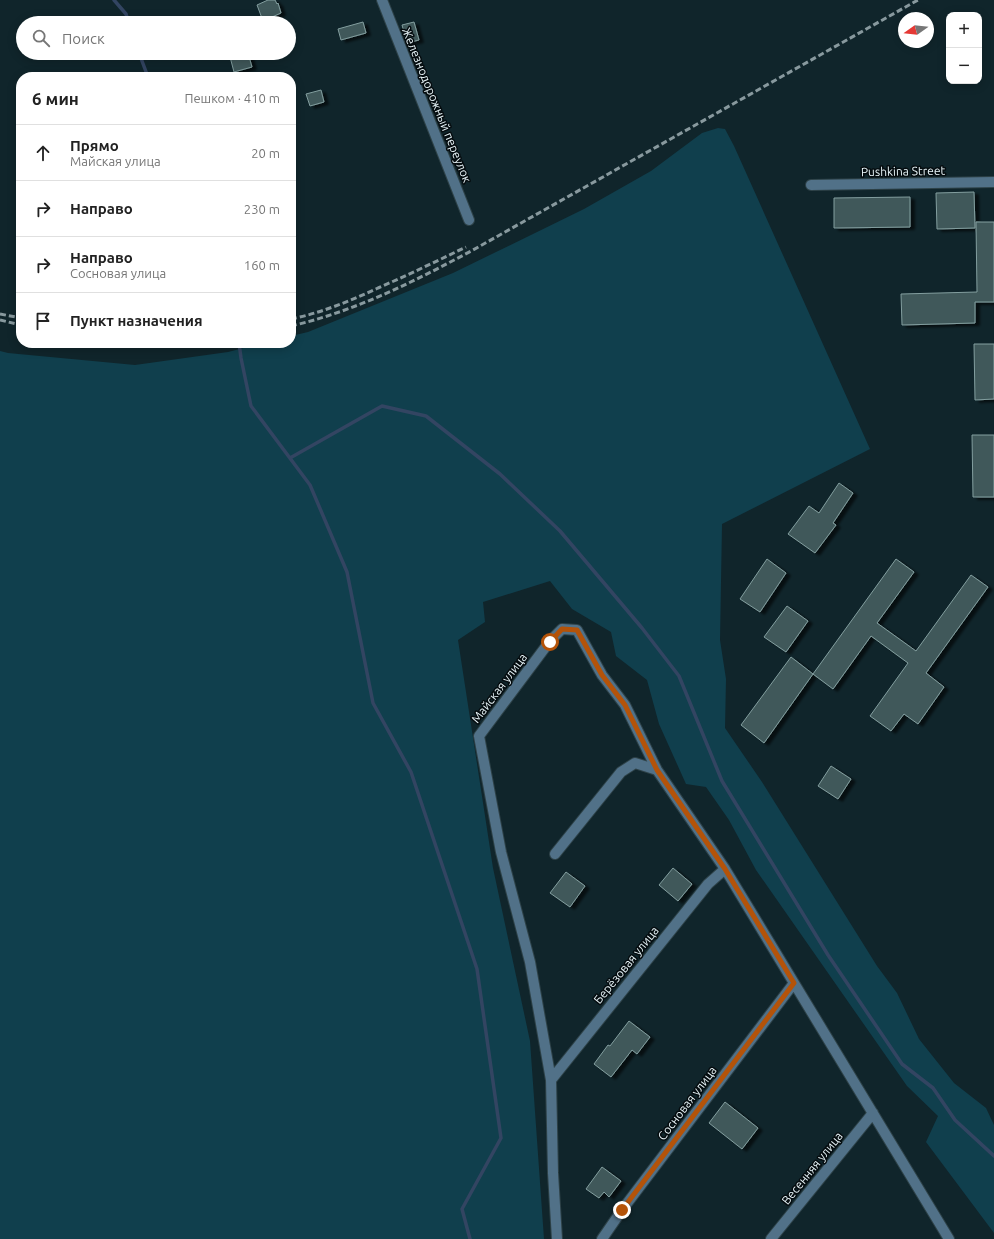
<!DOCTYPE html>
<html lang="ru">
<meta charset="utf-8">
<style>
:root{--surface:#fff;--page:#f2f2f2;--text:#222;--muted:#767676;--line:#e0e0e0}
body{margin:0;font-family:Ubuntu,sans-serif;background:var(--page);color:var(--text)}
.controls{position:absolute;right:12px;top:12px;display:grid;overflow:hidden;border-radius:8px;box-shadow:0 2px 10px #0003}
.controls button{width:36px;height:36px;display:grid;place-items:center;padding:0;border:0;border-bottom:1px solid var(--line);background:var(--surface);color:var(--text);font:20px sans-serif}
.compass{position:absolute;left:898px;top:12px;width:36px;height:36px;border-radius:50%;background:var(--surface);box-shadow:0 2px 10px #0003;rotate:255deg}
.stop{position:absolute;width:12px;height:12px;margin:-9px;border:3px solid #b45309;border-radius:50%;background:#fff}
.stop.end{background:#b45309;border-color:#fff;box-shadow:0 1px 4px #0008}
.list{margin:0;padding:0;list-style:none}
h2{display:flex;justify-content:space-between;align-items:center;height:52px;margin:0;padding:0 16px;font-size:17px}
h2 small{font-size:13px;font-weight:400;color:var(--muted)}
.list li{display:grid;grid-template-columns:26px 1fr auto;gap:12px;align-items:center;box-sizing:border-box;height:56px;padding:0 16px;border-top:1px solid var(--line)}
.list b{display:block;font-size:15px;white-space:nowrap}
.list p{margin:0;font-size:13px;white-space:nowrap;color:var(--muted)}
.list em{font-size:13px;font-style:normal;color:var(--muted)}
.icon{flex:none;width:22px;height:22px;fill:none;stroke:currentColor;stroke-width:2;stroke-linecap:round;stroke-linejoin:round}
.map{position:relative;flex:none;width:994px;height:1239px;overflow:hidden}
.search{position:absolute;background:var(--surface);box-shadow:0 2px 10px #0003;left:16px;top:16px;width:280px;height:44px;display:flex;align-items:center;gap:10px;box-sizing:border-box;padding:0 14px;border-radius:22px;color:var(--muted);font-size:15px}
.panel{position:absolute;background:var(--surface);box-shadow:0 2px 10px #0003;left:16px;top:72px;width:280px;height:276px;border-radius:16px}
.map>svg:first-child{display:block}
.green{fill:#103f4d}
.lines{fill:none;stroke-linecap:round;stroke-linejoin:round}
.stream{stroke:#334562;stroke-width:3.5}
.building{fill:#40595a;stroke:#839e9f;filter:url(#shadow)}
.minor-casing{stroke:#2e4248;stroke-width:12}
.minor{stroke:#517188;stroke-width:10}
.rail{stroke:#88999e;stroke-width:3;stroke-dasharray:6 3;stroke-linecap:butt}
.route{stroke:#b45309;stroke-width:5}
.labels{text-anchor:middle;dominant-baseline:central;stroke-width:3;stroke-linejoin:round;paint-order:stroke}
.street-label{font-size:12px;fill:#e9f6fa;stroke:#050c0f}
</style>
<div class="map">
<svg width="994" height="1239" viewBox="0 0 994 1239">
<defs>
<filter id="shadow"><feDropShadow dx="4.5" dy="2.5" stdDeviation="1" flood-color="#0009"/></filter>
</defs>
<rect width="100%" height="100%" fill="#10252b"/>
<path class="green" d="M718,128L725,129L734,146L870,449L722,524L720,640L726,679L725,728L762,782L877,966L897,993L919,1039L954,1083L986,1108L994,1125V1233L926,1142L938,1116L907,1086L756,870L729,820L706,787L686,784L659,724L647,680L616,656L611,632L572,609L550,581L483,602L485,622L458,640L493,868L530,1041L544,1239H0V351L8,353L135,365L228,352L263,343H291V336L308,332L453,273L584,209L651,171L702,133Z"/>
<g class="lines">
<path class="stream" d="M114,0L126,14L129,23
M139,53L148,77
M239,343L241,358L251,406L310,485L347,572L373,703L411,772L477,969L501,1138L462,1209L470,1239
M290,458L382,406L426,416L500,474L560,531L642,628L679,676L722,781L828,955L902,1064L933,1088L955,1120L994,1156"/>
</g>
<path class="building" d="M268,0H275L277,4L278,3L281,13L263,21L257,5Z
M363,22L366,33L341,40L338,29Z
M414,22L419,40L407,43L402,25Z
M229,53H248L252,67L234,72Z
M321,90L324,102L310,106L306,94Z
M974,192L975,228L937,229L936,193Z
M910,197V227L834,228V198Z
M976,222H994V302H975V323L902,325L901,294L977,292Z
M974,344H994V399L975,400Z
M972,435H994V497H973Z
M839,483L853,493L833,523L836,525L815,553L788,534L809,506L819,513Z
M767,559L786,573L760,612L740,599Z
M896,559L914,572L877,623L916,651L971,575L988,587L926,673L944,687L918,724L904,714L891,731L870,716L908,663L871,636L833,689L813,674Z
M787,606L808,621L786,652L764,637Z
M791,657L813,674L764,743L741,725Z
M831,766L851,779L838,799L818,786Z
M673,868L692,884L678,901L659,885Z
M566,872L585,886L570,907L550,893Z
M629,1021L650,1037L637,1054L632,1050L611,1077L594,1064L608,1045L610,1046Z
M725,1102L758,1128L742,1149L709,1123Z
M602,1167L621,1181L609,1197L604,1192L599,1198L586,1189Z"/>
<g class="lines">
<defs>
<path id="minor" d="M382,0L469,220
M811,185L994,182
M555,854L621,772L635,763L657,770
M551,1080L708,884L725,869
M557,1239L553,1173L551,1080L530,962L501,852L479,736L550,641L562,629L577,630L602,675L625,705L657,770L725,869L949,1239
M602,1239L622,1210L794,983
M771,1239L873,1113"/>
</defs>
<use href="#minor" class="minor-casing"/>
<use href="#minor" class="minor"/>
<path class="rail" d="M0,314L21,318
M291,319C321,313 350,301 378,288C408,275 437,261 466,247
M0,320L21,325
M291,326C356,311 415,281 473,250L918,0
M162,343H175"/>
</g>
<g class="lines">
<path class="route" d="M550,642L562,629L577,630L602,675L625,705L657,770L725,869L794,983L622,1210"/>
</g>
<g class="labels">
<g class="street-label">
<text transform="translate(437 105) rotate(68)">Железнодорожный переулок</text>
<text transform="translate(903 171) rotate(-1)">Pushkina Street</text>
<text transform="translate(499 688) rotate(-53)">Майская улица</text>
<text transform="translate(626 965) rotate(-51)">Берёзовая улица</text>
<text transform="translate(687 1103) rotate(-53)">Сосновая улица</text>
<text transform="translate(812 1168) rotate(-51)">Весенняя улица</text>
</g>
</g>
</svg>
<div class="controls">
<button>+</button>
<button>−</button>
</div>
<svg class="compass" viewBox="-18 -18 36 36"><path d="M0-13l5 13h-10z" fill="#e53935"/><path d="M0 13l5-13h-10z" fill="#767676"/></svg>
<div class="stop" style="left:550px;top:642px"></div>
<div class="stop end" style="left:622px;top:1210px"></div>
<div class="search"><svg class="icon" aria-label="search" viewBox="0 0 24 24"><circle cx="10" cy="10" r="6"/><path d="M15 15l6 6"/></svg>Поиск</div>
<section class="panel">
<h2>6 мин<small>Пешком · 410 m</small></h2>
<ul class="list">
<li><svg class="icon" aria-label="ahead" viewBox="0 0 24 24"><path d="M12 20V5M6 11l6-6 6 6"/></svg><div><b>Прямо</b><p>Майская улица</p></div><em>20 m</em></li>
<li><svg class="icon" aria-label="right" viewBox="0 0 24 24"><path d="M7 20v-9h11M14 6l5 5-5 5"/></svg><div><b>Направо</b></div><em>230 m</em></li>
<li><svg class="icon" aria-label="right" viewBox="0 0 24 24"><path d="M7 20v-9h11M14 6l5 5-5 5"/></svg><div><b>Направо</b><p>Сосновая улица</p></div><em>160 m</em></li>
<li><svg class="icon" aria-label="arrive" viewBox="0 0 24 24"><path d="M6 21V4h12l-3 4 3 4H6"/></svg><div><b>Пункт назначения</b></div></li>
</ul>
</section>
</div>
